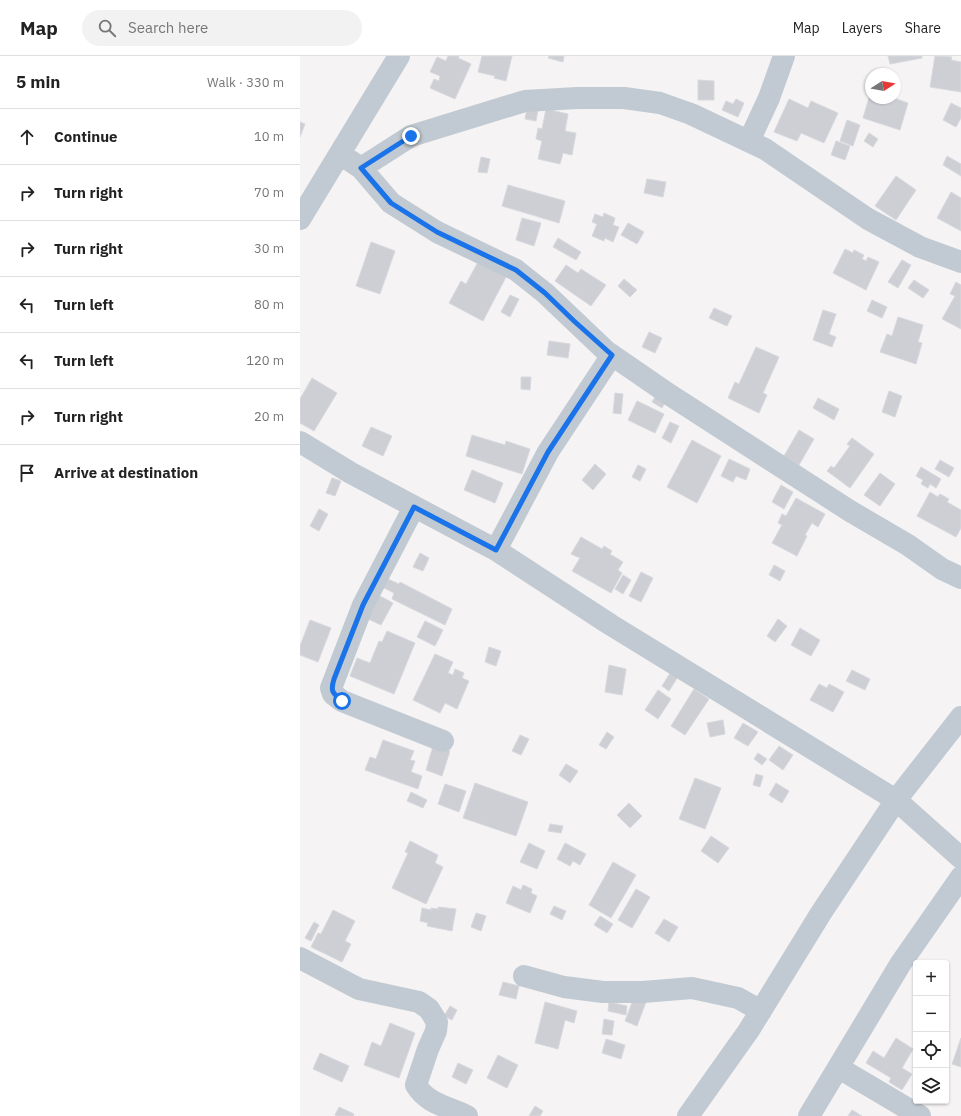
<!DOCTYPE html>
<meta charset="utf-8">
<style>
:root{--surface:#fff;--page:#f2f2f2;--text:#222;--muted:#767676;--line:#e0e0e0}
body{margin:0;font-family:"IBM Plex Sans",sans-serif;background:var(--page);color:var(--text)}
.controls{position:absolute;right:12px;bottom:12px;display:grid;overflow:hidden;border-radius:4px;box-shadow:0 1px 3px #0004}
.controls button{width:36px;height:36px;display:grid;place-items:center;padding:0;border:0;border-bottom:1px solid var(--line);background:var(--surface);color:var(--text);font:20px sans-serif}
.compass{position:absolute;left:565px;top:12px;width:36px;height:36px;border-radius:50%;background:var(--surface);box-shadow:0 1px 3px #0004;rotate:79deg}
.stop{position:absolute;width:12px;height:12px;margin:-9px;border:3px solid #1a73e8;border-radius:50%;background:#fff}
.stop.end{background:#1a73e8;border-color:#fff;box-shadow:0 1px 4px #0008}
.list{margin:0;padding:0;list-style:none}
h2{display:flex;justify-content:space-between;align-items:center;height:52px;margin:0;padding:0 16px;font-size:17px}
h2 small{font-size:13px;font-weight:400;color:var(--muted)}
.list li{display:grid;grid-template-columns:26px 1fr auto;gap:12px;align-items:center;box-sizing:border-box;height:56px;padding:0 16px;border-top:1px solid var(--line)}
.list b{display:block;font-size:15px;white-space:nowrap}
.list em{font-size:13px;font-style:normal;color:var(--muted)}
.icon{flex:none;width:22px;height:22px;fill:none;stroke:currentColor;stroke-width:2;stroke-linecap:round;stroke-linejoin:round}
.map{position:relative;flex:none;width:661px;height:1060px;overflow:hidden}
header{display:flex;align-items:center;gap:24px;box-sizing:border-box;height:56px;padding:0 20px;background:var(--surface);border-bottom:1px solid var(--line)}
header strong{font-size:19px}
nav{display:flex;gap:22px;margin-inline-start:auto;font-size:14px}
.search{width:280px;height:36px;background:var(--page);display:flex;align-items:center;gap:10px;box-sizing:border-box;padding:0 14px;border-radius:22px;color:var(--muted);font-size:15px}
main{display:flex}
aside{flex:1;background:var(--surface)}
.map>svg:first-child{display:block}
.building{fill:#cdcfd5;stroke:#d7d9de}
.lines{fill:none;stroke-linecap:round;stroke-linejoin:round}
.minor{stroke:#c1cad2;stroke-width:22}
.route{stroke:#1a73e8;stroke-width:5}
</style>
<header>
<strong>Map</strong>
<div class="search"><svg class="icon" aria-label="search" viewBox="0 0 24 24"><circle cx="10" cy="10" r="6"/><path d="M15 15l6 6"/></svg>Search here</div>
<nav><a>Map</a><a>Layers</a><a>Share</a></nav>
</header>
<main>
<aside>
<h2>5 min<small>Walk · 330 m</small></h2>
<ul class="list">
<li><svg class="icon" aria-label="ahead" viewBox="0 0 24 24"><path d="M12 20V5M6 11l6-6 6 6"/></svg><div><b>Continue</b></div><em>10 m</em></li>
<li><svg class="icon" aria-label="right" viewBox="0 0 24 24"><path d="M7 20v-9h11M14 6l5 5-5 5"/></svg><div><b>Turn right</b></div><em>70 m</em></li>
<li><svg class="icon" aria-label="right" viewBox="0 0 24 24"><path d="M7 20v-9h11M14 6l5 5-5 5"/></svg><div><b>Turn right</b></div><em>30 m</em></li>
<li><svg class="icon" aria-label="left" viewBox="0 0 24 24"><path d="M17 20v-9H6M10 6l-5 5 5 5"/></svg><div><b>Turn left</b></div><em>80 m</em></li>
<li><svg class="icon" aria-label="left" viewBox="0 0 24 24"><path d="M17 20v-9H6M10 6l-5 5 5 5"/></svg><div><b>Turn left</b></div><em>120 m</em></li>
<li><svg class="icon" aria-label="right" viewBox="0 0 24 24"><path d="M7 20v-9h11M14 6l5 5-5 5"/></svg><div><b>Turn right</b></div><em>20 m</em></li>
<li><svg class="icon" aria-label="arrive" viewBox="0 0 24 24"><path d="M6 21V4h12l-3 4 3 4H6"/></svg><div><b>Arrive at destination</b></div></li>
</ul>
</aside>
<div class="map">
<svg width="661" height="1060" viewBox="0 0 661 1060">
<rect width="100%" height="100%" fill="#f5f3f3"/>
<path class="building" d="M148,0H159L158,2L171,8L155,43L130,32L134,23L139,25L140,20L130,16L137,1L146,5Z
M182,0H212L206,25L194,22L195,20L178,16Z
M249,0H264L263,6L248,2Z
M588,0H622V2L590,8Z
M635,0L652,1L651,4L661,6V36L630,31Z
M398,24L414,25V44H398Z
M571,35V42H594L608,47L600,74L563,62Z
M436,43L444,47L438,61L422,54L426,45L433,48Z
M489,43L508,52L511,45L538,57L524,87L501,77L497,85L474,76Z
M651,47L661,52V62L656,71L643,64Z
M227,52L238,54L236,65L225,63Z
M246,53L268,58L265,75L276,77L272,99L263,97L260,108L238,103L242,85L236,83L238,72L242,73Z
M547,64L560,69L553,90L540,85Z
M0,66L5,68L0,81Z
M569,77L578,83L573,91L564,85Z
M536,85L550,90L545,104L531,99Z
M647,100L661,108V120L643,109Z
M181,101L190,103L187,117L178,116Z
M596,120L616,134L596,164L575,150Z
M347,123L366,126L363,141L344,137Z
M208,129L265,145L259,167L202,150Z
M651,136L661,142V175L637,162Z
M304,157L315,162L313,169L319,171L313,186L305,182L304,185L292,180L297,168L292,166L295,158L303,161Z
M222,162L241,167L234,190L216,184Z
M328,167L344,176L337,188L321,179Z
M258,182L281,196L276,204L253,191Z
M71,186L95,195L80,238L56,230Z
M545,193L553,197L554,194L564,199L562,203L566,205L568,201L579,206L566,234L533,217Z
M602,204L611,209L598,232L588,226Z
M178,206L206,221L183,265L149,247L161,225L166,228Z
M266,209L278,217L281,213L306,229L291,250L255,225Z
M324,223L337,234L330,241L318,230Z
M614,224L629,234L623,242L608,232Z
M656,226L661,229V273L642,263L655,240L650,238Z
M210,239L219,243L210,261L201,256Z
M572,244L587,251L582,262L567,255Z
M414,252L432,260L427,270L409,262Z
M523,254L536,258L529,278L536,281L532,291L513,284Z
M598,261L623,269L618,286L622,287L616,308L580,296L587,278L592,280Z
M349,276L362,282L355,297L342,291Z
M249,285L270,288L268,302L247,299Z
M456,291L479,301L463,337L467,339L459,357L428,342L435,326L439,328Z
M221,321H231L230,334L221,333Z
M12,322L37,337L14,375L0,367V343Z
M589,335L602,340L595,361L582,356Z
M315,337L323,338L321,358L313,357Z
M356,339L366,345L362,352L352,346Z
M518,342L539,353L534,364L513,352Z
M337,345L364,358L355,377L328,364Z
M370,366L379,370L371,387L362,382Z
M71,371L92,380L83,400L62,390Z
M499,374L514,383L499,409L484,400Z
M172,379L205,389L206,385L230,393L222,418L166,400Z
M552,382L574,398L550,432L527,415L531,410L534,412L550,390L547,388Z
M392,384L421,400L397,447L367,431Z
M429,403L450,413L446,424L436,420L433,426L421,420Z
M640,404L654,412L649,421L635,413Z
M295,408L306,418L293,434L282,424Z
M338,409L346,413L340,425L332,421Z
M621,411L641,423L636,432L630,428L628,432L621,428L623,424L616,420Z
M172,414L203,427L195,447L164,434Z
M580,417L595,428L580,450L564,439Z
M32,422L41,425L35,440L26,437Z
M481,429L493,436L484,453L472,446Z
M630,436L638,441L640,438L649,443L647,446L661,454V472L656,481L617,460Z
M496,442L525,458L518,471L512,467L505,479L507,480L497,500L472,487L482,469L478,467L482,458L486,460Z
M19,453L28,458L19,475L10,470Z
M281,481L302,493L304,490L312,495L310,498L323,506L318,514L322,517L311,537L272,515L280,502L271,498Z
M120,497L129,502L123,515L113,511Z
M474,509L485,515L480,525L469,519Z
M341,516L353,522L341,546L329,540Z
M323,519L331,524L323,538L315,533Z
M88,523L99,528L100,526L152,553L145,569L92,543L94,537L84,532Z
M78,539L93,547L81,569L66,562Z
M478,563L487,570L475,586L467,580Z
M10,564L31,572L18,606L0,599V590Z
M125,565L143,574L135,590L117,581Z
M500,572L520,584L511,600L491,589Z
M87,575L115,587L94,638L50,620L57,602L70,607L79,585L82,586Z
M189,591L201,595L196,610L185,606Z
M135,598L153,606L148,617L153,619L155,613L164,617L162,622L169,625L157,653L145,647L140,657L113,644Z
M309,609L326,613L322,639L305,636Z
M372,614L379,619L369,635L362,630Z
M552,614L570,623L565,634L546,625Z
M519,628L527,632L529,628L544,636L533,656L510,644Z
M394,633L409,643L385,679L371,670Z
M358,634L371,643L358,663L345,654Z
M423,664L425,678L410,681L407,667Z
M443,667L458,676L448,690L434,682Z
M307,676L314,681L306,693L299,689Z
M220,679L229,683L221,699L212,695Z
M83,684L114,695L110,704L115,705L111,716L122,720L118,733L65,714L70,701L76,703Z
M133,690L150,695L142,720L126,714Z
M479,690L493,699L483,714L469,704Z
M458,697L467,703L462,709L454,703Z
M266,708L278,715L270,727L259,719Z
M456,718L463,720L460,731L453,729Z
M395,722L421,732L405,773L379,763Z
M175,727L228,746L216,780L163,762Z
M476,727L489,735L482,747L469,739Z
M145,728L166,735L159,756L138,748Z
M111,736L127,744L123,752L107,745Z
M329,747L342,760L330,772L317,759Z
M250,768L263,770L261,777L248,775Z
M411,780L429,792L418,807L401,795Z
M110,785L138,799L135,807L143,811L126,848L92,832L108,797L105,796Z
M229,787L245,795L237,813L220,806Z
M265,787L286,798L280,809L273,805L270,810L257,803Z
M313,806L336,819L311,862L289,849Z
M223,829L232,833L231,837L237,840L230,857L206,847L213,830L221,834Z
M336,833L350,841L332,872L318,864Z
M254,850L266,855L262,864L250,858Z
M138,851L156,853L152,875L127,870L128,867L120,865L122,852L131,854V852L138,853Z
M33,854L55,865L45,885L51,888L42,906L11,891L18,877L21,878Z
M176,857L186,860L181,875L171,871Z
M300,860L313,868L307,877L294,869Z
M364,863L378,871L369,886L355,877Z
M14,866L19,869L11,885L5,882Z
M203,926L219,930L216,943L199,939Z
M334,941L346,946L337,970L325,965Z
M245,946L277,955L274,967L265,964L258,993L235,987Z
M309,946L327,950L326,959L308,955Z
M150,950L157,954L152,964L144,960Z
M304,963L314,965L312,979L302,978Z
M90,967L115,977L99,1022L64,1009L72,986L81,990Z
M596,982L613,993L602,1012L612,1018L602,1034L589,1026L591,1022L566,1007L573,995L584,1002Z
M661,982V1011L652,1008Z
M306,983L325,989L321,1003L302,997Z
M20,997L49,1010L42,1026L13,1013Z
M198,999L218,1009L207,1032L187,1022Z
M158,1007L173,1014L166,1028L152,1021Z
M235,1050L243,1055L240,1060H229Z
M39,1051L54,1058L53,1060H37L35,1059Z
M552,1054L562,1060H548Z"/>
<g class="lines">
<path class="minor" d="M449,85L469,42L484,0
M40,98L61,112L91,147L137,176L216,214L245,237L306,295L370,339L550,455L608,489L642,513L661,522
M61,112L111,80L225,45L277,42H324L360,47L391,58L465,93L568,163L620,191L661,206
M0,163L99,0
M0,386L51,417L196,494L311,569L596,744L661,802
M114,451L63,549L31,632L33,638L42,645L143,685
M196,494L248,396L312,299
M0,902L59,933L119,946L129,953L137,966L136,975L128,993L116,1029C127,1048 149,1051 167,1060
M224,920L264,931L303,936H343L392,932L438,942L461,955
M539,1012L620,1060
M388,1060L449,974L521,857L596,744L661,661
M509,1060L601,907L661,821"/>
</g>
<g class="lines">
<path class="route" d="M42,645C33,637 30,636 34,623L63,549L114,451L196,494L248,396L312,299L274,265L245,237L216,214L137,176L91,147L61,112L111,80"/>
</g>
</svg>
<div class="controls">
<button>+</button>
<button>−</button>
<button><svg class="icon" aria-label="locate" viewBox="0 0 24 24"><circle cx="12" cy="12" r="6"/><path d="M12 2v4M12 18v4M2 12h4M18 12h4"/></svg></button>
<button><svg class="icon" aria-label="layers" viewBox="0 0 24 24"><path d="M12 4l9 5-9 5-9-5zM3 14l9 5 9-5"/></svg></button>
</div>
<svg class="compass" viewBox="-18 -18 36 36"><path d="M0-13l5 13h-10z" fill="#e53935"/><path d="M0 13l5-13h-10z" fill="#767676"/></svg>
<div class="stop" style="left:42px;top:645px"></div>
<div class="stop end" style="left:111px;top:80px"></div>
</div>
</main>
